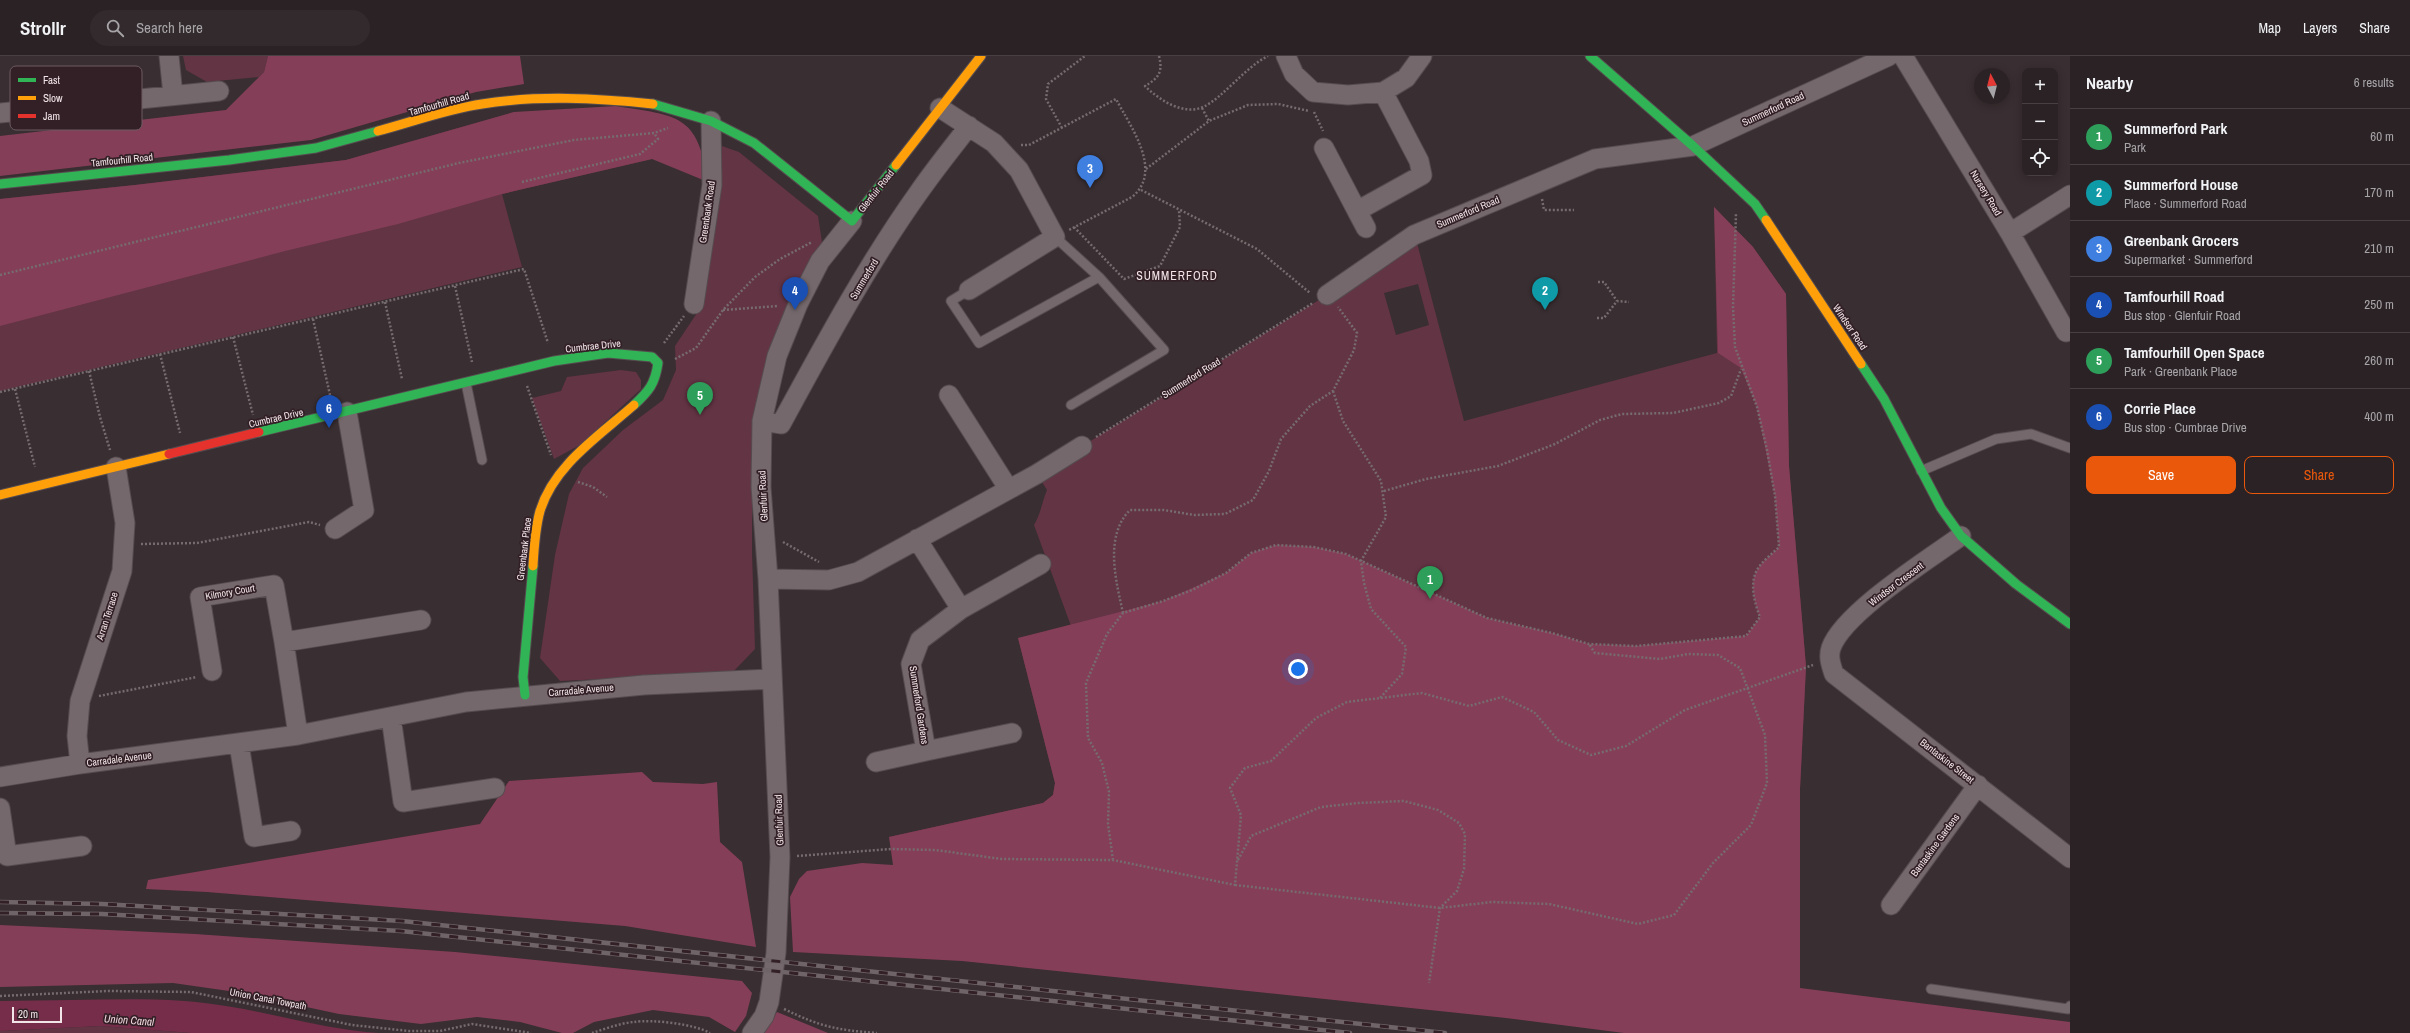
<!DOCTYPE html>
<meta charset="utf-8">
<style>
:root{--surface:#2b2225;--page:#332a2d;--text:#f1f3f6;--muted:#a6a4a7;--line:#473f42;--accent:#ea580c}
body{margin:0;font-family:"Archivo Narrow",sans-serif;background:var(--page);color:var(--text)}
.controls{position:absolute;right:12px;top:12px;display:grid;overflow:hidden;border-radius:8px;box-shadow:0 2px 10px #0003}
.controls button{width:36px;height:36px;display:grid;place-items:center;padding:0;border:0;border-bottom:1px solid var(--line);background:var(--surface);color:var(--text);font:20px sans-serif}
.compass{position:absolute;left:1974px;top:12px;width:36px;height:36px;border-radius:50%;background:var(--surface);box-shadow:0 2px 10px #0003;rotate:353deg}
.scale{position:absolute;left:12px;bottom:10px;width:50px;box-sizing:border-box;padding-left:4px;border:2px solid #f2e5e8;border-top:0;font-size:11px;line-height:14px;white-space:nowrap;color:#f2e5e8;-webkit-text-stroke:3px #322026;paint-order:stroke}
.you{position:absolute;left:1298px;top:613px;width:14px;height:14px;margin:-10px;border:3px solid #fff;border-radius:50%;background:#1a73e8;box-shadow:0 0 0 6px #1a73e833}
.badge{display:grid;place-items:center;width:26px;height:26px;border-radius:50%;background:var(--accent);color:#fff;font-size:13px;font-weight:700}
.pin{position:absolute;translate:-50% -33px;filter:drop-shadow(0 1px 2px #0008)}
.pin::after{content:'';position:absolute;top:21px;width:14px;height:12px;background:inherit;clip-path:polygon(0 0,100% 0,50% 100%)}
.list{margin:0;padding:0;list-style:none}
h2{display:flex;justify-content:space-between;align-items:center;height:52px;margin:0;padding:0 16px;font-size:17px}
h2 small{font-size:13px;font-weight:400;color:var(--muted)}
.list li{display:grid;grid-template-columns:26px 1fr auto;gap:12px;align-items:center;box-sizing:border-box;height:56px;padding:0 16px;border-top:1px solid var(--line)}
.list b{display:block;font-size:15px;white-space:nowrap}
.list p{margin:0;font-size:13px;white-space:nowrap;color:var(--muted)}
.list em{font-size:13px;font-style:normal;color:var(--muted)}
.actions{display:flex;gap:8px;padding:12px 16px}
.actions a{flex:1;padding:9px 0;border:1px solid var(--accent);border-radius:8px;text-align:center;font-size:14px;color:var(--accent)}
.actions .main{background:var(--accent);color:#fff}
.icon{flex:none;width:22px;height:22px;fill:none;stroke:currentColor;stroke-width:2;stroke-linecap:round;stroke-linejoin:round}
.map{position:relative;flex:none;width:2070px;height:977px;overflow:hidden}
header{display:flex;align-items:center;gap:24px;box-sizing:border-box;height:56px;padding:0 20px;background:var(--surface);border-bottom:1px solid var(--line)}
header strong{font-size:19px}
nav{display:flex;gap:22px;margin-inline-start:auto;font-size:14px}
.search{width:280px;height:36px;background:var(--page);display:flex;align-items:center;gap:10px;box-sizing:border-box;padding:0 14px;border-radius:22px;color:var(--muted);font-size:15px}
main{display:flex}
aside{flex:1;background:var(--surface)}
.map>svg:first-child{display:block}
.green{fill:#633444;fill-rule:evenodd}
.forest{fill:#853e58}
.water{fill:#752d49}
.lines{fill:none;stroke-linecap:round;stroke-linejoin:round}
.lane-casing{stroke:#564c4f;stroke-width:11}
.street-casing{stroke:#564c4f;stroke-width:21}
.fast-casing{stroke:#564c4f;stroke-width:11}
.slow-casing{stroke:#564c4f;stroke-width:11}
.jam-casing{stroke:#564c4f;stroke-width:11}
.path{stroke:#766b6e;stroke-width:2.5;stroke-dasharray:2 2;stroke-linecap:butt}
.lane{stroke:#74686c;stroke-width:9}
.street{stroke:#74686c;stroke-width:19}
.fast{stroke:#30b455;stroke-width:9}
.slow{stroke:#ff9f0a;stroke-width:9}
.jam{stroke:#e5322d;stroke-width:9}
.rail-casing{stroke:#6f6467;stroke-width:4.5}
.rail{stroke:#322026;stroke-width:3;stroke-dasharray:9;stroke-linecap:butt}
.labels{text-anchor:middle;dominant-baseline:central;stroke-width:3.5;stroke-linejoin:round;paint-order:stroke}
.street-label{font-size:10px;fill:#f2e5e8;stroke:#322026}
.water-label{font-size:11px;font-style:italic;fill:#f1d8df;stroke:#322026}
.quarter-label{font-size:12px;letter-spacing:1px;fill:#f2e5e8;stroke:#322026}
.key{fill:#322026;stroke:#6c5b60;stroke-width:1}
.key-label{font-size:11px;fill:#f2e5e8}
</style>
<header>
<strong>Strollr</strong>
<div class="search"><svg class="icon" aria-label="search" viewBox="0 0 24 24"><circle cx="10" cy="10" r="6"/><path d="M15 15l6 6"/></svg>Search here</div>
<nav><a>Map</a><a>Layers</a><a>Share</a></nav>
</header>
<main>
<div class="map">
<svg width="2070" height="977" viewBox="0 0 2070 977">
<rect width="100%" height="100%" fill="#392e31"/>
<path class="green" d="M183,0H268L264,16L259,21L207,26L186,14Z
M514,56L652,103L502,138L522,211L0,335V143L135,129L346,104Z
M719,89L739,96L818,160L823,193L774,284L752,383V497L755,593L732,617L560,625L540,602L555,499L569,438L583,412L623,374L663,344L676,314L675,290L699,254Z
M1714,151L1753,191L1786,238L1789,410L1806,611L1800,733V932L889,781L1043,747L1053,739L1055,727L1018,582L1071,570L1034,469C1041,457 1042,446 1047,434L1037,418L1327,239L1417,187L1464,365L1717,297ZM1418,228L1429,269L1396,279L1384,237Z
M621,314L636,316L641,324V333L580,389L554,403L532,342L561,335L567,321Z
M101,970L191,977H0V975Z"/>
<path class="forest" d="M268,0H520L524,28L476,36L311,84L0,120V80L226,54L264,16Z
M616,50C677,60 698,57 708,126L652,103L502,138L398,168L285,195L0,270V143L135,129L346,104L514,56Z
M1714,151L1753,191L1786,238L1789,410L1806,610L1800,733V932L2070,966V977H1624L1506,962L962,905L793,896L790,841L799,823L807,815L862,807L893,809L889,781L1043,747L1053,739L1055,727L1018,582L1163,545L1226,517L1251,497L1276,489L1314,491L1346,498L1487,562L1552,577L1589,588L1636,590L1746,580L1760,561C1755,548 1749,528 1757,514C1761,506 1772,498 1779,491L1775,440L1757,351L1741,312L1718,297Z
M642,716L653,726L703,728L717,726L720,786L742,806L756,891L625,870L207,836L146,833L148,824L480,768L509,725Z
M0,869L195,878L455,896L742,925L752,937L746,960L735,976L709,961L653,954L594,966L573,977H562L520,966L477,961L421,968L339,958L236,936L173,927L0,931Z
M777,956L828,977H764Z"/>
<path class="water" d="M71,944C125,943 179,941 232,951C281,959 329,974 379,977H191L101,970L0,975V945Z"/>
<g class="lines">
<defs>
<path id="lane" d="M1055,181L1099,221L1164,294L1071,349
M969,234L951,245L979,287L1099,221
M466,327L482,404
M1921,415L1996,383L2031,378L2070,392
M1931,933L2068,953L2070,950"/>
<path id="street" d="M169,0L173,39
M1286,0L1294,18L1313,36L1348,39L1383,36L1406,22L1422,0
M1903,0L2010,177L2066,276
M940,52L994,87L1019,114L1055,181L969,234
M0,57L219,35
M1324,92L1357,155L1422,119L1419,105L1383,36
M1357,155L1366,172
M2010,177L2070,139
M1327,239L1414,179L1595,103L1693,90L1889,0
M694,248L712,129L711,65
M949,339L1008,432
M762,365L781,368C824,289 867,209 919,136C935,113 952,92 969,70
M335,473L364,454L347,356
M1961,480C1929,503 1843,557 1831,592C1828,601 1831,609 1834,618L2070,802
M917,483L961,553
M768,523L829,524L858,516L1037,418L1082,390
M212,615L200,541L274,529L284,586
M391,661L403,746L495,732
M298,679L284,586L421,564
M239,688L254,781L291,775
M926,695L1012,677
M876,706L926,695L911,608L920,584L961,553L1041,508
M80,708L77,680L80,645L122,515L125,467L116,411
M0,721L80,708L298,679L466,646L644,629L772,623
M0,752L7,800L82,790
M1891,849L1978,729
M752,977L764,960L769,946L776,897L780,801L768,523L761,431L762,365L777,300L798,248L820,205L852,165"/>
<path id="fast" d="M1590,0L1693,90L1755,148L1766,164
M653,48L711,65L754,87L852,165L896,109
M0,128L229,104L316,92L378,75
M1861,308L1884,343L1941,452L1961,480L2016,528L2070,568
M259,376L554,305L608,297L652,301L658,307C655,328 649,335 634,349
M525,639L523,621L533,510"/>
<path id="slow" d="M378,75C412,66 447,53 482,48C538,39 596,42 653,48
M896,109L981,0
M1766,164L1861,308
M0,439L169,398
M533,510C534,492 535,473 540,455C554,409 599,380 634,349"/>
<path id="jam" d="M169,398L259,376"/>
</defs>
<use href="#lane" class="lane-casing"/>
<use href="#street" class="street-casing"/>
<use href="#fast" class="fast-casing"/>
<use href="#slow" class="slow-casing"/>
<use href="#jam" class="jam-casing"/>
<path class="path" d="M1159,0C1163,16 1159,22 1145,30C1158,43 1183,60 1203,51C1223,42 1244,12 1268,0
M1202,52L1209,65
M1314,56L1323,75
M1062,72L1046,43L1048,28L1085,0
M1021,89H1029L1116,43C1130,70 1164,115 1132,141L1069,174
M1146,113L1209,65L1248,49L1278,48L1309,55
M522,126L640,98L658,83L654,77
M1141,134L1257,193L1310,237
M1542,143L1544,154H1574
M1074,171L1124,223L1160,210L1180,171L1179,154
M0,219L459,107L574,84L654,77L668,72
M1598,226H1604L1617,245
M455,230L472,306
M385,246L402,323
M723,254L778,250
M1597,262H1604L1617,245L1629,246
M313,263L330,339
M233,281L253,359
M664,287L684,260
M160,298L180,377
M675,303L696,292L723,254L755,221L780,203L812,186
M89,315L100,361L110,394
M527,330L551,399
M15,333L35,411
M1333,335L1343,365L1381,425L1386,461L1361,505L1364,527L1371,553L1406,591L1402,618L1380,642
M0,336L524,213L548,287
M1096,381L1313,247
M578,426L593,431L607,441
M1384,435L1426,423L1498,410L1555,388L1600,364L1622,358L1673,357L1719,347L1731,340L1741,313
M783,486L819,506
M141,488L197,487L309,466L320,469
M1123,557C1116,525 1104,480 1130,454H1164L1194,459L1225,458L1253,444L1269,415L1281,383L1310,350L1333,335L1354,294L1357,277L1338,251
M99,640L197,621
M797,800L891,793L935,794L1002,803L1113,804L1235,829L1241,759L1230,732L1245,712L1271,705L1316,662L1347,646L1422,637L1469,650L1502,641L1534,656L1558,684L1591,699L1626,690L1685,654L1813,609
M1113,804L1108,768L1109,736L1102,707L1088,682L1086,627L1107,578L1123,557L1163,545L1192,534L1226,517L1251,497L1276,489L1314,491L1346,498L1487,562L1552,577L1589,588L1636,590L1746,580L1760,561C1755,548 1749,528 1757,514C1761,506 1772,498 1779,491L1775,440L1767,394L1757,351L1735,291L1733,251L1736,157
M1238,804L1251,780L1321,751L1358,747L1404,745L1438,754L1459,767L1465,778L1464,813L1457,835L1440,852L1429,927
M1235,829L1440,852L1492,846L1549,848L1638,868L1674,859L1713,807L1751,769L1767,727L1765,679L1740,612L1718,599L1688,598L1660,603L1595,597L1589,588
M0,940L108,935L191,936L352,969L409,975H440L472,968L531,977
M784,953C821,971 837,974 877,977
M592,977C605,973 620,967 634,966C652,963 694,968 710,977"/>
<use href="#lane" class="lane"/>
<use href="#street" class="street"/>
<use href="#fast" class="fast"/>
<use href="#slow" class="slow"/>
<use href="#jam" class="jam"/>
<defs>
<path id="rail" d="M0,846L102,848L402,865L1445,977
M0,857L102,858L401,875L1350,977"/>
</defs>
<use href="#rail" class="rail-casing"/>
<use href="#rail" class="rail"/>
</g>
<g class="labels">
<g class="street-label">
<text transform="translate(439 48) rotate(-16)">Tamfourhill Road</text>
<text transform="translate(1773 53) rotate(-25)">Summerford Road</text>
<text transform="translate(122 104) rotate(-6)">Tamfourhill Road</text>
<text transform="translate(876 135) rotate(-52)">Glenfuir Road</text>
<text transform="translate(1986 137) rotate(59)">Nursery Road</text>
<text transform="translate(707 156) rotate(-82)">Greenbank Road</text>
<text transform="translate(1468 156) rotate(-23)">Summerford Road</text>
<text transform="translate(864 223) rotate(-59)">Summerford</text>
<text transform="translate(1850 271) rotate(56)">Windsor Road</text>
<text transform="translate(593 290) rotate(-6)">Cumbrae Drive</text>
<text transform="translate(1191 322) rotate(-32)">Summerford Road</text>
<text transform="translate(276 362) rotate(-13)">Cumbrae Drive</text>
<text transform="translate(763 440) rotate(-93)">Glenfuir Road</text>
<text transform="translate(524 493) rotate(-83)">Greenbank Place</text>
<text transform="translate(1896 528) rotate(-37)">Windsor Crescent</text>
<text transform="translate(230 536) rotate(-10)">Kilmory Court</text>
<text transform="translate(107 560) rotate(-72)">Arran Terrace</text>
<text transform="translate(581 634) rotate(-5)">Carradale Avenue</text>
<text transform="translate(919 649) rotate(81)">Summerford Gardens</text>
<text transform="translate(119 703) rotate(-7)">Carradale Avenue</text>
<text transform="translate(1947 705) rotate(38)">Bantaskine Street</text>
<text transform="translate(779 764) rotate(-92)">Glenfuir Road</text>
<text transform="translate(1935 789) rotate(-54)">Bantaskine Gardens</text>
<text transform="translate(268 943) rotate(11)">Union Canal Towpath</text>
</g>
<g class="water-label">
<text transform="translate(129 964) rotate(4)">Union Canal</text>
</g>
<g class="quarter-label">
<text x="1177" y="220">SUMMERFORD</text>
</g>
</g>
<rect x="10" y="10" width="132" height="64" rx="6" class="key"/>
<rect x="18" y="22" width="18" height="4" fill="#30b455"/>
<rect x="18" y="40" width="18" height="4" fill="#ff9f0a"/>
<rect x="18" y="58" width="18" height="4" fill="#e5322d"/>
<g class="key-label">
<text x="43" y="28">Fast</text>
<text x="43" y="46">Slow</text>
<text x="43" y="64">Jam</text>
</g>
</svg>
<div class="controls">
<button>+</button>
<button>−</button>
<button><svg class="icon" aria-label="locate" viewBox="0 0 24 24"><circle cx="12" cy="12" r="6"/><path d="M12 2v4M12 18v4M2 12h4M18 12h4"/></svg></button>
</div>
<svg class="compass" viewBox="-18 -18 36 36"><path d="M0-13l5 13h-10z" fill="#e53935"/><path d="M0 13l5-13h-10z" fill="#a6a4a7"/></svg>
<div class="scale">20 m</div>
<div class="you"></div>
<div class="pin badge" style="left:1430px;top:543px;background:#2e9e5b">1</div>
<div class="pin badge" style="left:1545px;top:254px;background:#0f9aa8">2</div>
<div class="pin badge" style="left:1090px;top:132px;background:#3f7fe0">3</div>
<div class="pin badge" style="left:795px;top:254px;background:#1a4fb4">4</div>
<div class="pin badge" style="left:700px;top:359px;background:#2e9e5b">5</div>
<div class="pin badge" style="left:329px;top:372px;background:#1a4fb4">6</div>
</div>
<aside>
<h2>Nearby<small>6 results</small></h2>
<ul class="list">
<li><span class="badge" style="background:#2e9e5b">1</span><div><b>Summerford Park</b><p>Park</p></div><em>60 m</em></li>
<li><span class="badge" style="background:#0f9aa8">2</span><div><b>Summerford House</b><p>Place · Summerford Road</p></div><em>170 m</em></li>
<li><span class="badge" style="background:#3f7fe0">3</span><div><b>Greenbank Grocers</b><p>Supermarket · Summerford</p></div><em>210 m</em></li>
<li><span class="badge" style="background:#1a4fb4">4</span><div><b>Tamfourhill Road</b><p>Bus stop · Glenfuir Road</p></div><em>250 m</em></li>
<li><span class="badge" style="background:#2e9e5b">5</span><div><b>Tamfourhill Open Space</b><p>Park · Greenbank Place</p></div><em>260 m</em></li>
<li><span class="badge" style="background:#1a4fb4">6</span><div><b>Corrie Place</b><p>Bus stop · Cumbrae Drive</p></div><em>400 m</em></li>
</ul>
<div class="actions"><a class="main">Save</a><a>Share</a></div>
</aside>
</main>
